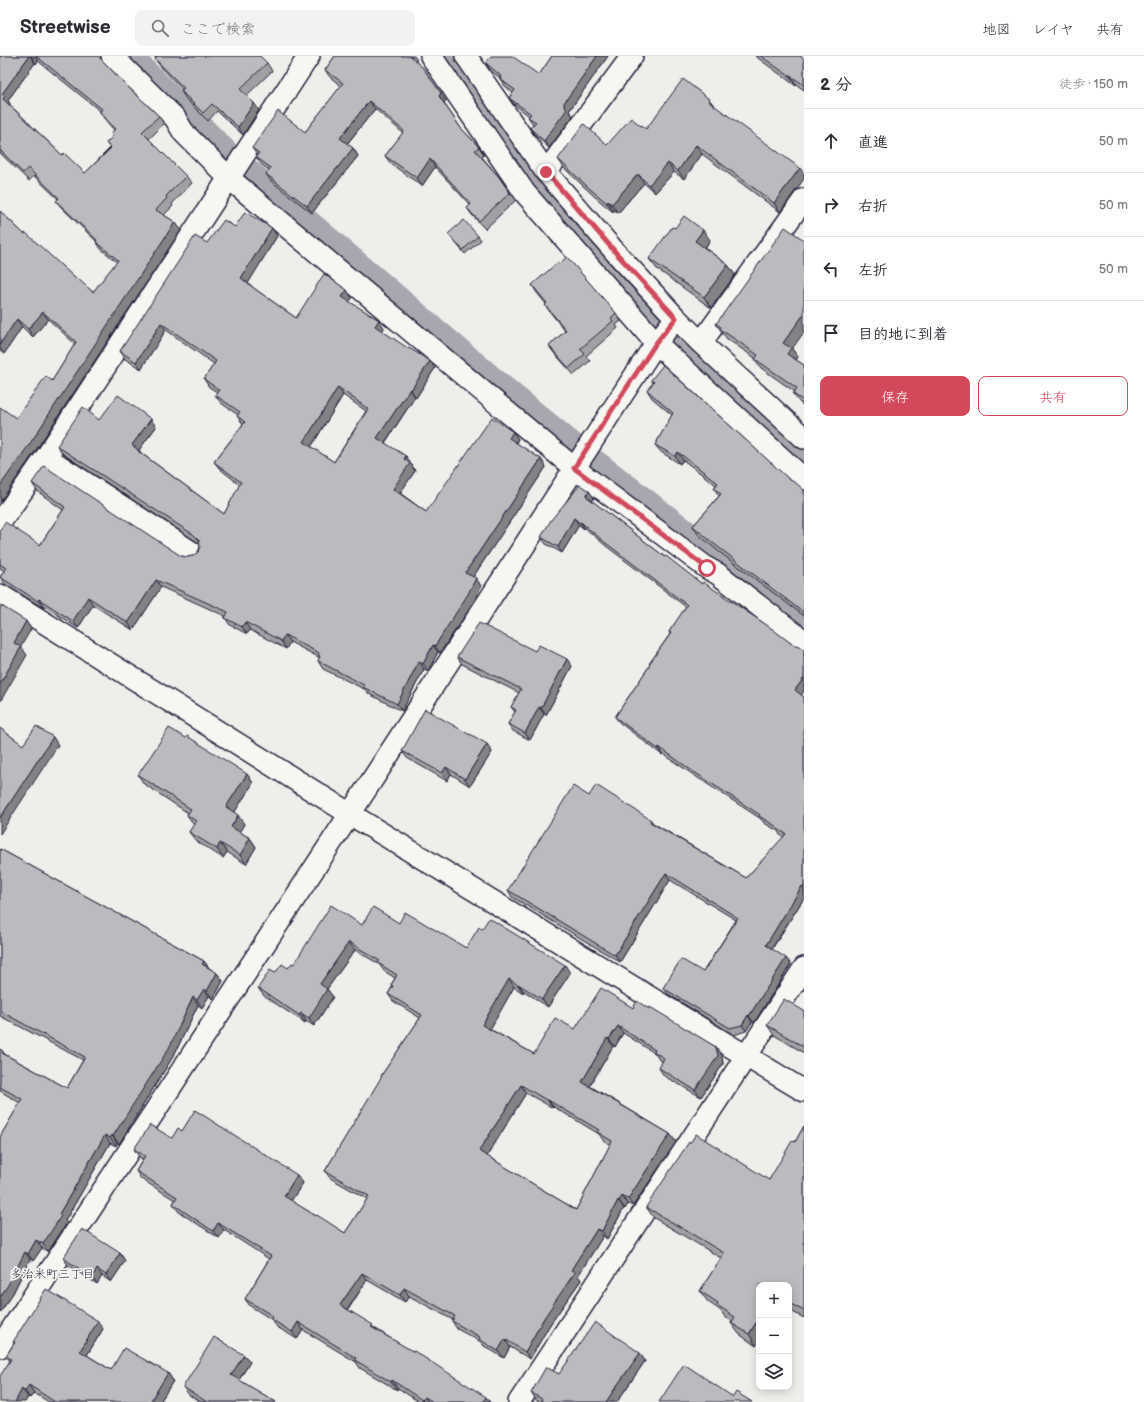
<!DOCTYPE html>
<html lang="ja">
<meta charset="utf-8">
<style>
:root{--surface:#fff;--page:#f2f2f3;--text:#2b2b33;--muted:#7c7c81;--line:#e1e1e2;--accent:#d1495b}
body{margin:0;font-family:"Balsamiq Sans","Klee One",sans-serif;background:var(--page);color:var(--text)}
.controls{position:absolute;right:12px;bottom:12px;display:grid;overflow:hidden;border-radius:8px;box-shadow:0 2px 10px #0003}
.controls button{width:36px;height:36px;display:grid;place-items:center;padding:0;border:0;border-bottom:1px solid var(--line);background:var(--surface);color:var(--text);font:20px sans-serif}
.stop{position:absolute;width:12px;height:12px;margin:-9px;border:3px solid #d1495b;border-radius:50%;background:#fff}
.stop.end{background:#d1495b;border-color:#fff;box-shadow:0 1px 4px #0008}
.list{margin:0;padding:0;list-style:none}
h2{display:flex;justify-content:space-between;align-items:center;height:52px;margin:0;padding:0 16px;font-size:17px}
h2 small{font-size:13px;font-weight:400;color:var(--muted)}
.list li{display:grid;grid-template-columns:26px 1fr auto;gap:12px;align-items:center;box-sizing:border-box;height:64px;padding:0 16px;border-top:1px solid var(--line)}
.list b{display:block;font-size:15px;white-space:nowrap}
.list em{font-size:13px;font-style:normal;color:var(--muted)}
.actions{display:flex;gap:8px;padding:12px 16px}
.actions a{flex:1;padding:9px 0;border:1px solid var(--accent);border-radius:8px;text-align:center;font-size:14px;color:var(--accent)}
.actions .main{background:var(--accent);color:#fff}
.icon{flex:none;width:22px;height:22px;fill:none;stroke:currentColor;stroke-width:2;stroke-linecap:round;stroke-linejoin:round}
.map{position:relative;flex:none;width:804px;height:1346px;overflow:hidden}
header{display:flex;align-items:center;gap:24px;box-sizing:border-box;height:56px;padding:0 20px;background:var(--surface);border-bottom:1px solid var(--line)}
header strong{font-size:19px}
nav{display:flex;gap:22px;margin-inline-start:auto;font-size:14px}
.search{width:280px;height:36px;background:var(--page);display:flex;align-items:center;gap:10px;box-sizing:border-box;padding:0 14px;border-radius:8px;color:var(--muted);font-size:15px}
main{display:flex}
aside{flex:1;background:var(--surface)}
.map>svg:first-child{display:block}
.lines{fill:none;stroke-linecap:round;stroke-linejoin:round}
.canal{stroke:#a7a7af;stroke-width:25}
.street-casing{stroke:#22223b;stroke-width:24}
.street{stroke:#f6f6f2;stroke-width:21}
.wall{fill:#a1a1a4;stroke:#22223b;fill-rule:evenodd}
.shaded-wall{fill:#838386;stroke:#22223b}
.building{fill:#bbbbbf;stroke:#22223b;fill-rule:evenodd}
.route{stroke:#d1495b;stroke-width:5}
.labels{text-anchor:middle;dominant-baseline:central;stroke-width:3.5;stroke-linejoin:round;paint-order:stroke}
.neighbourhood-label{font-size:12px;fill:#22223b;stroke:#f6f6f2}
</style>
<header>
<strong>Streetwise</strong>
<div class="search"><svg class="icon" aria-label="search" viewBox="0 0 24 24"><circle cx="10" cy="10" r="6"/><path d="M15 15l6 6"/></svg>ここで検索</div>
<nav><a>地図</a><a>レイヤ</a><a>共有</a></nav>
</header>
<main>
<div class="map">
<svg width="804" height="1346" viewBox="0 0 804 1346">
<rect width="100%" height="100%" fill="#eeeeeb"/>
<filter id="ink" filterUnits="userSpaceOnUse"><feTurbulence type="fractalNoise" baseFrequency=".025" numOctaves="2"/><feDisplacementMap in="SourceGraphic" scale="8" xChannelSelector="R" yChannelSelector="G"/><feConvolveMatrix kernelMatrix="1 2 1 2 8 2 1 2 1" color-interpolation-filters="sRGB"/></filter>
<g filter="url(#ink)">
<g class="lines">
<path class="canal" d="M130,0L230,100
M447,0L515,100L589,189L657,265L804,402
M246,113L501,330L574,390
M595,406L804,567"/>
<defs>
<path id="street" d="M112,0L175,62L184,77L230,123L574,412L707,512L718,518L804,585
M431,0L525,137L656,287L804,423
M466,0L546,116L617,198L676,262L701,287L804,382
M546,116L632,0
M701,287L804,143
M46,401L193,497
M0,467L46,401L309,0
M0,539L350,758L746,1000L804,1035
M0,1291L350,758L656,287L676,262
M519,1346L804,912"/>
</defs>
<use href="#street" class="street-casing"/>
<use href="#street" class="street"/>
</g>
<path class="wall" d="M0,0H98L126,29L159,60L164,68L149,83L186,120L192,127L172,148L173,150L164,159L175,166L181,174L36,394L16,362L52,325L75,288L48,263L33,281L22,271L4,298L0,295V155L24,178L76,223L93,236L117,206L101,193L96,185L62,152L56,145L58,143L34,120L29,125L0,97ZM38,5L100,55V56L105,64L114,74L111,77L113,80L106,87L110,92L85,117L62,99L10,49V48L8,44L35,7L36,8Z
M154,0H260L267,7L272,15L246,40L259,54L243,79L217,55L208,65L186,43L181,35L182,33L161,11L155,3L156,2Z
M335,0H414L417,4L415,5L423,12L446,45L444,47L460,71L479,91L484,99L482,101L499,121L516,144L485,173L472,159L467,152L470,149L435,111L422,130L391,108L385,100L403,77L375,53L347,88L353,92L358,100L312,157L271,125L266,118L269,114L262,109L256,101L257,99L252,92L305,76L341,30L330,21L325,14Z
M552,0H608L569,55L573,60L549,92L535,79L530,72L533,68L528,61L529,60L515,49L509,42L513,37L505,30L500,23V22L491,15L486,7L539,19Z
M755,0H800L804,3V34L797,29L796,30Z
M709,43L780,156L702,98L684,123L674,116L655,137L644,127L618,157L614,154L613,156L595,141L564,112L558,103L607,89L641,70L646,73Z
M235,171L277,180L248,227L255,233L296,262L352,242L349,246L379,264L384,272L382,275L435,312L416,342L415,341L385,387L411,408L415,415L400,437L426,456L513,376L518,383L516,387L541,403L546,411L473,521L481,530L474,546L440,597L438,596L428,615L424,613L402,655L369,638L366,634L323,613L318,605L320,602L290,586L286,593L250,574L247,578L230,569L225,562V560L161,531L133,574L93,549L78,572L44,550V552L6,529L0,521L4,515L0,512V474L40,489L63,454L37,435L32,427L181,500L187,501L193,500L198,496L200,491L199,487L63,398L57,390L99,364L156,371L139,394L141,397L224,458L240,429L220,413L214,406L243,368L237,360L238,359L221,347L215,339L217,336L209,331L204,323L214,308L166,274L141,313L125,303L120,295L207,187ZM343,339L366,355L334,406L311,391Z
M675,172L710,184L705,192L728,209L735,219L711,252L657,213L649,203Z
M448,178L478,180L481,184L465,198Z
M532,229L616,257L621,265L616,269L618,272L586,300L590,305L574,319L554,297L549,290L565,275L550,256L545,249L546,248L537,237Z
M716,268L792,293L798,301L796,304L804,309V350L800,347L793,338L795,336L761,312L755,303V302L727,283Z
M651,324L804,434V560L718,495L698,478L693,470L719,440L714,432L716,429L683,404L680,408L661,396L655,389L672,359L652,342L647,334L653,327Z
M589,435L594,442L592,445L665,501L702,528L792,588L804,594V635L801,639L804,641V842L772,893L791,908L754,967L752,966L746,975L734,979L668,938L663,932L703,916L736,864L670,824L620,906L512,841L508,834L589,740L651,764L653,767L746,822L784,781L780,779L778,775L764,767L761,763L695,720L663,698L662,699L620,667L615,661L650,609L649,608L670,578L669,576L686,551L606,490L585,472L584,473L579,469L562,497L546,488L541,481Z
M535,595L572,610L546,659L544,658L530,684L513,675L508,668L515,656L511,651L519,637L462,608L457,601Z
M487,688L492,696L470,730L451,718L447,725L407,702L402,695Z
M247,718L253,727L234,757L244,768L239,776L250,782L256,791L246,808L227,796L223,802L196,785L189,776L194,769L187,759L188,757L144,728L138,719Z
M0,793L204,905L209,912L217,917L223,925L213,943L209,940L202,952L198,949L174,999L119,1088L117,1087L116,1090L110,1087L65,1165L67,1167L48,1196L42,1192L33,1205L30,1203L13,1237L0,1257V1081L20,1047L0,1035V993L6,999L67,1032L83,1004L0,960Z
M399,867L466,892L482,873L570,917L548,951L524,935L523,937L514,931L490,973L534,998L575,973L633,952L649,953L716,991L722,999L723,1008L701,1041L664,1020L659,1012L663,1006L659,1004L656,998L623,977L615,991L613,990L590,1030L670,1078L676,1086L633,1150L628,1148L625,1153L624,1152L607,1183L603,1180L578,1220L581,1224L549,1270L530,1303L510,1291L504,1302L484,1290L481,1286L457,1273L452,1265L453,1264L409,1240L405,1246L367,1224L348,1254L376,1273L490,1346H419L398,1332L397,1334L360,1312L356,1306L303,1274L297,1283L277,1271L271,1263L250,1250L245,1243L269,1203L224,1174L219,1182L179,1156L173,1148L175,1144L141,1123L136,1115L143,1103L139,1101L134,1093L172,1082L182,1075L297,1119L303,1127L291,1145L345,1177L367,1143L330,1122L325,1115L382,1021L381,1020L420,962L393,945L388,938L392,931L391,929L395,922L384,915L379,908L355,894L327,933L333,941L314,970L306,965L305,967L264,940L258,932L275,917L288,912L294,908L362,869ZM526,1037L553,1052L554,1051L599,1078L603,1084L610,1089L576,1154L487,1100Z
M804,955V997L774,979L767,969Z
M804,1070V1262L789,1254V1229H759L756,1290L739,1278L731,1267L732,1265L725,1261L720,1254L708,1246L700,1235L721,1202L654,1162L646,1151L769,1124L795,1086Z
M120,1197L125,1205L111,1226L102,1220L97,1228L68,1209L63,1202Z
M103,1273L87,1299L111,1314L168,1317L173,1325L160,1346H49L34,1337L30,1342L28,1341L25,1346L10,1305L6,1300L14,1287L13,1286Z
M244,1299L250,1306L239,1324L276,1346H201L189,1339L183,1331Z
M645,1305L617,1346H539L537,1345L531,1337L559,1318Z"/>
<path class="shaded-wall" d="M29,0H30L35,7L8,44L10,48L9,50L3,43L2,38Z
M31,0H35L38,5L36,8Z
M597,0H608L569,55L573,60L549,92L544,85L564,49V47Z
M790,19L797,29L796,30L789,20Z
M441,37L446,45L444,47L439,40Z
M709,43L716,52L708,45Z
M369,45L375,53L345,90L340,82Z
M254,47L259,54L243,79L238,71Z
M696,89L702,98L684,123L678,115Z
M353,92L358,100L312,157L307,150Z
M430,103L435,111L422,130L417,122Z
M668,107L674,116L655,137L649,129Z
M800,112L804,118V123L780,156L774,147Z
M638,118L644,127L618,157L612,148Z
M608,145L614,154L613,156L607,147Z
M175,166L181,174L36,394L0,446V430Z
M272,172L277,180L247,229L241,222Z
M703,174L710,184L702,196L695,185Z
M728,209L735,219L711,252L704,241Z
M347,234L352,242L347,249L342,241Z
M43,256L48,263L33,281L28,273Z
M804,258V276L792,293L798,301L794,307L787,298L783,287Z
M17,263L22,271L4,298L0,292V288Z
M379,264L384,272L381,278L375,270Z
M161,267L166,274L141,313L136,306Z
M430,305L435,312L416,342L411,334Z
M338,331L343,339L309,394L304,386Z
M410,333L415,341L383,389L377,382Z
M151,363L156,371L139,394L144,401L132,389Z
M513,376L518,383L514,389L509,382Z
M678,396L683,404L680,408L675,400Z
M406,400L415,415L398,440L393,433Z
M541,403L546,411L471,524L465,517Z
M589,435L594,442L591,447L586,440Z
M574,462L579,469L562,497L558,491Z
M581,466L585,472L584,473L580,467Z
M476,522L481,530L474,546L440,597L435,590Z
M156,524L161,531L133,574L128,567Z
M88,541L93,549L78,572L73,565Z
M39,543L44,550V552L38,545Z
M26,565L31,573L19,594L14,587Z
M245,566L250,574L247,578L242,571Z
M285,579L290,586L286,593L281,585Z
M433,589L438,596L428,615L423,608Z
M21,591L27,599L0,646V628Z
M567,603L572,610L546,659L541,652Z
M419,605L424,613L402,655L397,648Z
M804,622V635L800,641L795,634Z
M539,651L544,658L530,684L525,677Z
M53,681L58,689L0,778V762Z
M487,688L492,696L470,730L465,723Z
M659,691L663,698L662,699L658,693Z
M446,711L451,718L447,725L442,717Z
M247,718L253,727L232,760L226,751Z
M238,759L244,768L237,780L231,771Z
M250,782L256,791L246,808L240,799Z
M220,787L227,796L223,802L217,793Z
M666,817L670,824L620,906L615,899Z
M802,830L804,833V842L770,895L766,889Z
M349,886L355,894L327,933L333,941L314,970L309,962L320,928Z
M786,902L791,908L754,967L749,960Z
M204,905L209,912L202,908Z
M565,909L570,917L548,951L542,943Z
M217,917L223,925L213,943L207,935Z
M509,923L514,931L488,977L482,969Z
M518,928L524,935L523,937L518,929Z
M204,933L209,940L202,952L197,944Z
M193,941L198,949L174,999L119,1088L113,1080Z
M301,957L306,965L305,967L299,959Z
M748,959L752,966L746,975L742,969Z
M618,970L623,977L615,991L609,983Z
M607,982L613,990L588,1033L582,1026Z
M716,991L722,999L723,1008L701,1041L695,1034Z
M521,1029L526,1037L485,1103L479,1095Z
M548,1044L554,1051L553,1052L548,1045Z
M670,1078L676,1086L633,1150L628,1143Z
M105,1079L110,1087L65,1165L67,1167L48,1196L43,1188L59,1158Z
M112,1079L117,1087L116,1090L110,1082Z
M297,1119L303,1127L289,1148L284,1140Z
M622,1140L628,1148L625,1153L619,1145Z
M618,1144L624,1152L607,1183L602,1175Z
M218,1167L224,1174L219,1182L213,1175Z
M597,1173L603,1180L578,1220L581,1224L549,1270L530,1303L525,1296L571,1214Z
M36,1184L42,1192L33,1205L28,1198Z
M25,1196L30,1203L13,1237L0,1257V1241Z
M120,1197L125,1205L111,1226L106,1219Z
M97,1213L102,1220L97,1228L92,1221Z
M362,1217L367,1224L345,1257L340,1249Z
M404,1232L409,1240L405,1246L400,1239Z
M759,1262V1286L756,1290L749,1278Z
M98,1265L103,1273L85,1302L80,1295Z
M298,1266L303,1274L297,1283L292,1276Z
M505,1283L510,1291L504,1302L498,1295Z
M640,1297L645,1305L617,1346H606L616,1331Z
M244,1299L250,1306L237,1327L231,1319Z
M168,1317L173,1325L160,1346H150Z
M392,1324L398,1332L397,1334L391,1326Z
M29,1329L34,1337L30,1342L25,1335Z
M22,1333L28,1341L25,1346H15Z
M425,1341L428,1346H424L422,1344Z
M486,1341L490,1346H483Z"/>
<path class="building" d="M0,0H29L2,38L5,40L3,43L62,99L64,97L85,117L111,92L106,87L113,80L111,77L115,73L100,56L102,53L36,0H98L126,29L159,60L142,76L186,120L166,140L167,142L156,154L175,166L31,386L0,430V351L16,362L46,320L52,325L76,286L43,256L28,273L17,263L0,288V155L24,178L26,177L76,223L77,222L93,236L118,204L96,186L97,184L56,145L59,142L28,112L23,117L0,94Z
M156,0H260L267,7L240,33L254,47L238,71L212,48L203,57L181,35L184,32L155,3L157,1Z
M335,0H410L423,12L441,37L439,40L460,71L479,91L475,94L499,121L510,137L479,165L467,152L471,148L430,103L417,122L385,100L404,75L369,45L340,82L353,92L307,150L266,118L271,112L256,101L259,97L252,92L278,55L305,76L343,27L325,14Z
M491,0H512L539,19L552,0H597L564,47V49L567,53L544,85L530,72L536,66L528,61L531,58L509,42L515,34L500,23L501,20L486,7Z
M761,0H800L804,3V29L790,19L789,20Z
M683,23L709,43L708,45L800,112L774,147L696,89L678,115L668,107L649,129L638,118L612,148L608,145L607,147L589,132L558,103L584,68L607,89L631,62L641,70L642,69L646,73Z
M245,156L272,172L241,222L255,233L296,262L324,218L347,234L342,241L379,264L375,270L409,293V292L430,305L411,334L410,333L377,382L406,400L404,403L410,407L393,433L426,456L492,361L513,376L509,382L541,403L465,517L476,522L468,538L435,590L433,589L423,608L419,605L397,648L363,631L364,629L318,605L320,600L318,599L319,597L285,579L281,585L245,566L242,571L225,562L228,556L156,524L128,567L88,541L73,565L39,543L38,545L0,521L6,512L0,508V474L5,466L40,489L65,451L32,427L44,410L181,500L187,501L193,500L198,496L200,491L199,484L194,479L57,390L83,351L99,364L118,339L151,363L132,389L138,394V395L224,458L241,426L214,406L245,366L237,360L240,356L215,339L219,334L204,323L216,305L161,267L136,306L120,295L195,180L207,187L224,164L235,171ZM338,331L368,353L334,406L304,386Z
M684,160L703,174L695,185L728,209L704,241L649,203L672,171L675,172Z
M464,164L478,180L463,194L448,178Z
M785,171L804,184V258L783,287L791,292L787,298L804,309V345L793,338L797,332L755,303L758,299L720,273L721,271L716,268Z
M567,201L616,257L611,262L613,265L580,293L585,298L569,312L549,290L566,274L545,249L547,247L532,229L558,206L559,208Z
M663,309L790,424L796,427L804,434V557L713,487L693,470L721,438L714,432L718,427L678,396L675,400L655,389L673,357L647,334L654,326L651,324Z
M580,429L589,435L586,440L665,501L666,500L702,528L703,526L771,572L792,588L799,590L804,594V622L795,634L804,641V831L802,830L766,889L786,902L749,960L748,959L742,969L730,972L663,932L681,903L703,916L738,862L666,817L615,899L508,834L573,730L589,740L596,729L651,764L650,766L746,822L786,778L776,772L777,771L759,760L760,759L691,714L659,691L658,693L615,661L650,609L649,608L671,577L669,576L687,549L602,484L581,466L580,467L574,462L558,491L541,481L551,464Z
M0,549L26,565L14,587L21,591L0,628Z
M479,567L535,595L539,589L567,603L541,652L539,651L525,677L508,668L516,654L511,651L521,633L457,601Z
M425,653L470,679V678L487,688L465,723L446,711L442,717L402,695Z
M36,670L53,681L0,762V672L23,689Z
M169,672L186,682L187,680L247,718L226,751L238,759L231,771L250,782L240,799L220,787L217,793L189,776L196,765L187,759L191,753L138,719Z
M0,793L204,905L202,908L217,917L207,935L204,933L197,944L193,941L169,992L113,1080L112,1079L110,1082L105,1079L59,1158L61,1160L43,1188L36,1184L28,1198L25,1196L8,1229L0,1241V1081L22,1043L0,1031V993L3,995L2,997L67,1032L85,1001L0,955Z
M331,849L362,869L373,851L399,867L405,856L466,892L479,871L482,873L489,862L565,909L542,943L518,928V929L509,923L482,969L534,998L555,962L575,973L601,932L633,952L637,945L649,953L650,951L716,991L718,1000L695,1034L659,1012L664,1002L654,996L655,994L618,970L609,983L607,982L582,1026L670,1078L628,1143L622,1140L619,1145L618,1144L602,1175L597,1173L571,1214L575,1216L544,1262L525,1296L505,1283L498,1295L479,1283L480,1281L452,1265L455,1260L404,1232L400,1239L362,1217L340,1249L373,1269L371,1271L414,1296V1295L486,1341L483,1346H433L425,1341L422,1344L392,1324L391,1326L355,1304L356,1302L298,1266L292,1276L271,1263L273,1260L245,1243L271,1200L218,1167L213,1175L173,1148L177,1141L136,1115L145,1100L134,1093L150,1069L172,1082L178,1072L182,1075L195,1054L297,1119L284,1140L316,1160L317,1159L345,1177L369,1140L325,1115L382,1020H381L422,959L388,938L393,930L391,929L397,919L378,907L380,905L349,886L320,928L327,933L309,962L301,957L299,959L258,932L270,914L275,917L282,908L288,912L292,907L294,908ZM521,1029L548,1045V1044L599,1074L597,1076L612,1085L576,1154L479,1095Z
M784,943L804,955V991L767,969Z
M804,1070V1255L789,1247V1229H759V1262L749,1278L731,1267L735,1261L717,1249L718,1247L700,1235L724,1197L646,1151L689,1086L690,1087L696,1078L769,1124L792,1085L795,1086Z
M82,1173L120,1197L106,1219L97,1213L92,1221L63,1202Z
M46,1233L98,1265L80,1295L111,1314L124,1292L168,1317L150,1346H55L29,1329L25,1335L22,1333L15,1346H0V1320L11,1303L6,1300L15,1286H13Z
M595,1266L640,1297L616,1331L606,1346H541L542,1343L531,1337L546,1311L559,1318Z
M214,1281L244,1299L231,1319L276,1346H207L183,1331Z
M684,1308L733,1341L736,1336L752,1346H659Z"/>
</g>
<g class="lines" filter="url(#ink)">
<path class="route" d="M546,116L617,198L676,262L656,287L574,412L707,512"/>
</g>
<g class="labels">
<g class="neighbourhood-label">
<text x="52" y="1218">多治米町三丁目</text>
</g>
</g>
</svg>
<div class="controls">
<button>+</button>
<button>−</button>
<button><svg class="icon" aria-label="layers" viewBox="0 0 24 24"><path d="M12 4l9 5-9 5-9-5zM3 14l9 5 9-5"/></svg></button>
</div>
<div class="stop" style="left:707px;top:512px"></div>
<div class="stop end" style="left:546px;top:116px"></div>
</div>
<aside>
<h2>2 分<small>徒歩 · 150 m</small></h2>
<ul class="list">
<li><svg class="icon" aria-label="ahead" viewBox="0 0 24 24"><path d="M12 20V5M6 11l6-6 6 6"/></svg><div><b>直進</b></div><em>50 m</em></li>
<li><svg class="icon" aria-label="right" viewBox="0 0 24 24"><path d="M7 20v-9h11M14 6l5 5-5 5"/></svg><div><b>右折</b></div><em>50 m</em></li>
<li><svg class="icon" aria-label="left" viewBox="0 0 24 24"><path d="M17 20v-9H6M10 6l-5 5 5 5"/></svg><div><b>左折</b></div><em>50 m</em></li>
<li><svg class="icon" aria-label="arrive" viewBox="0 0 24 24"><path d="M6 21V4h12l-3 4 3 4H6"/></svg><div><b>目的地に到着</b></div></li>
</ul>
<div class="actions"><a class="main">保存</a><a>共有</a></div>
</aside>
</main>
